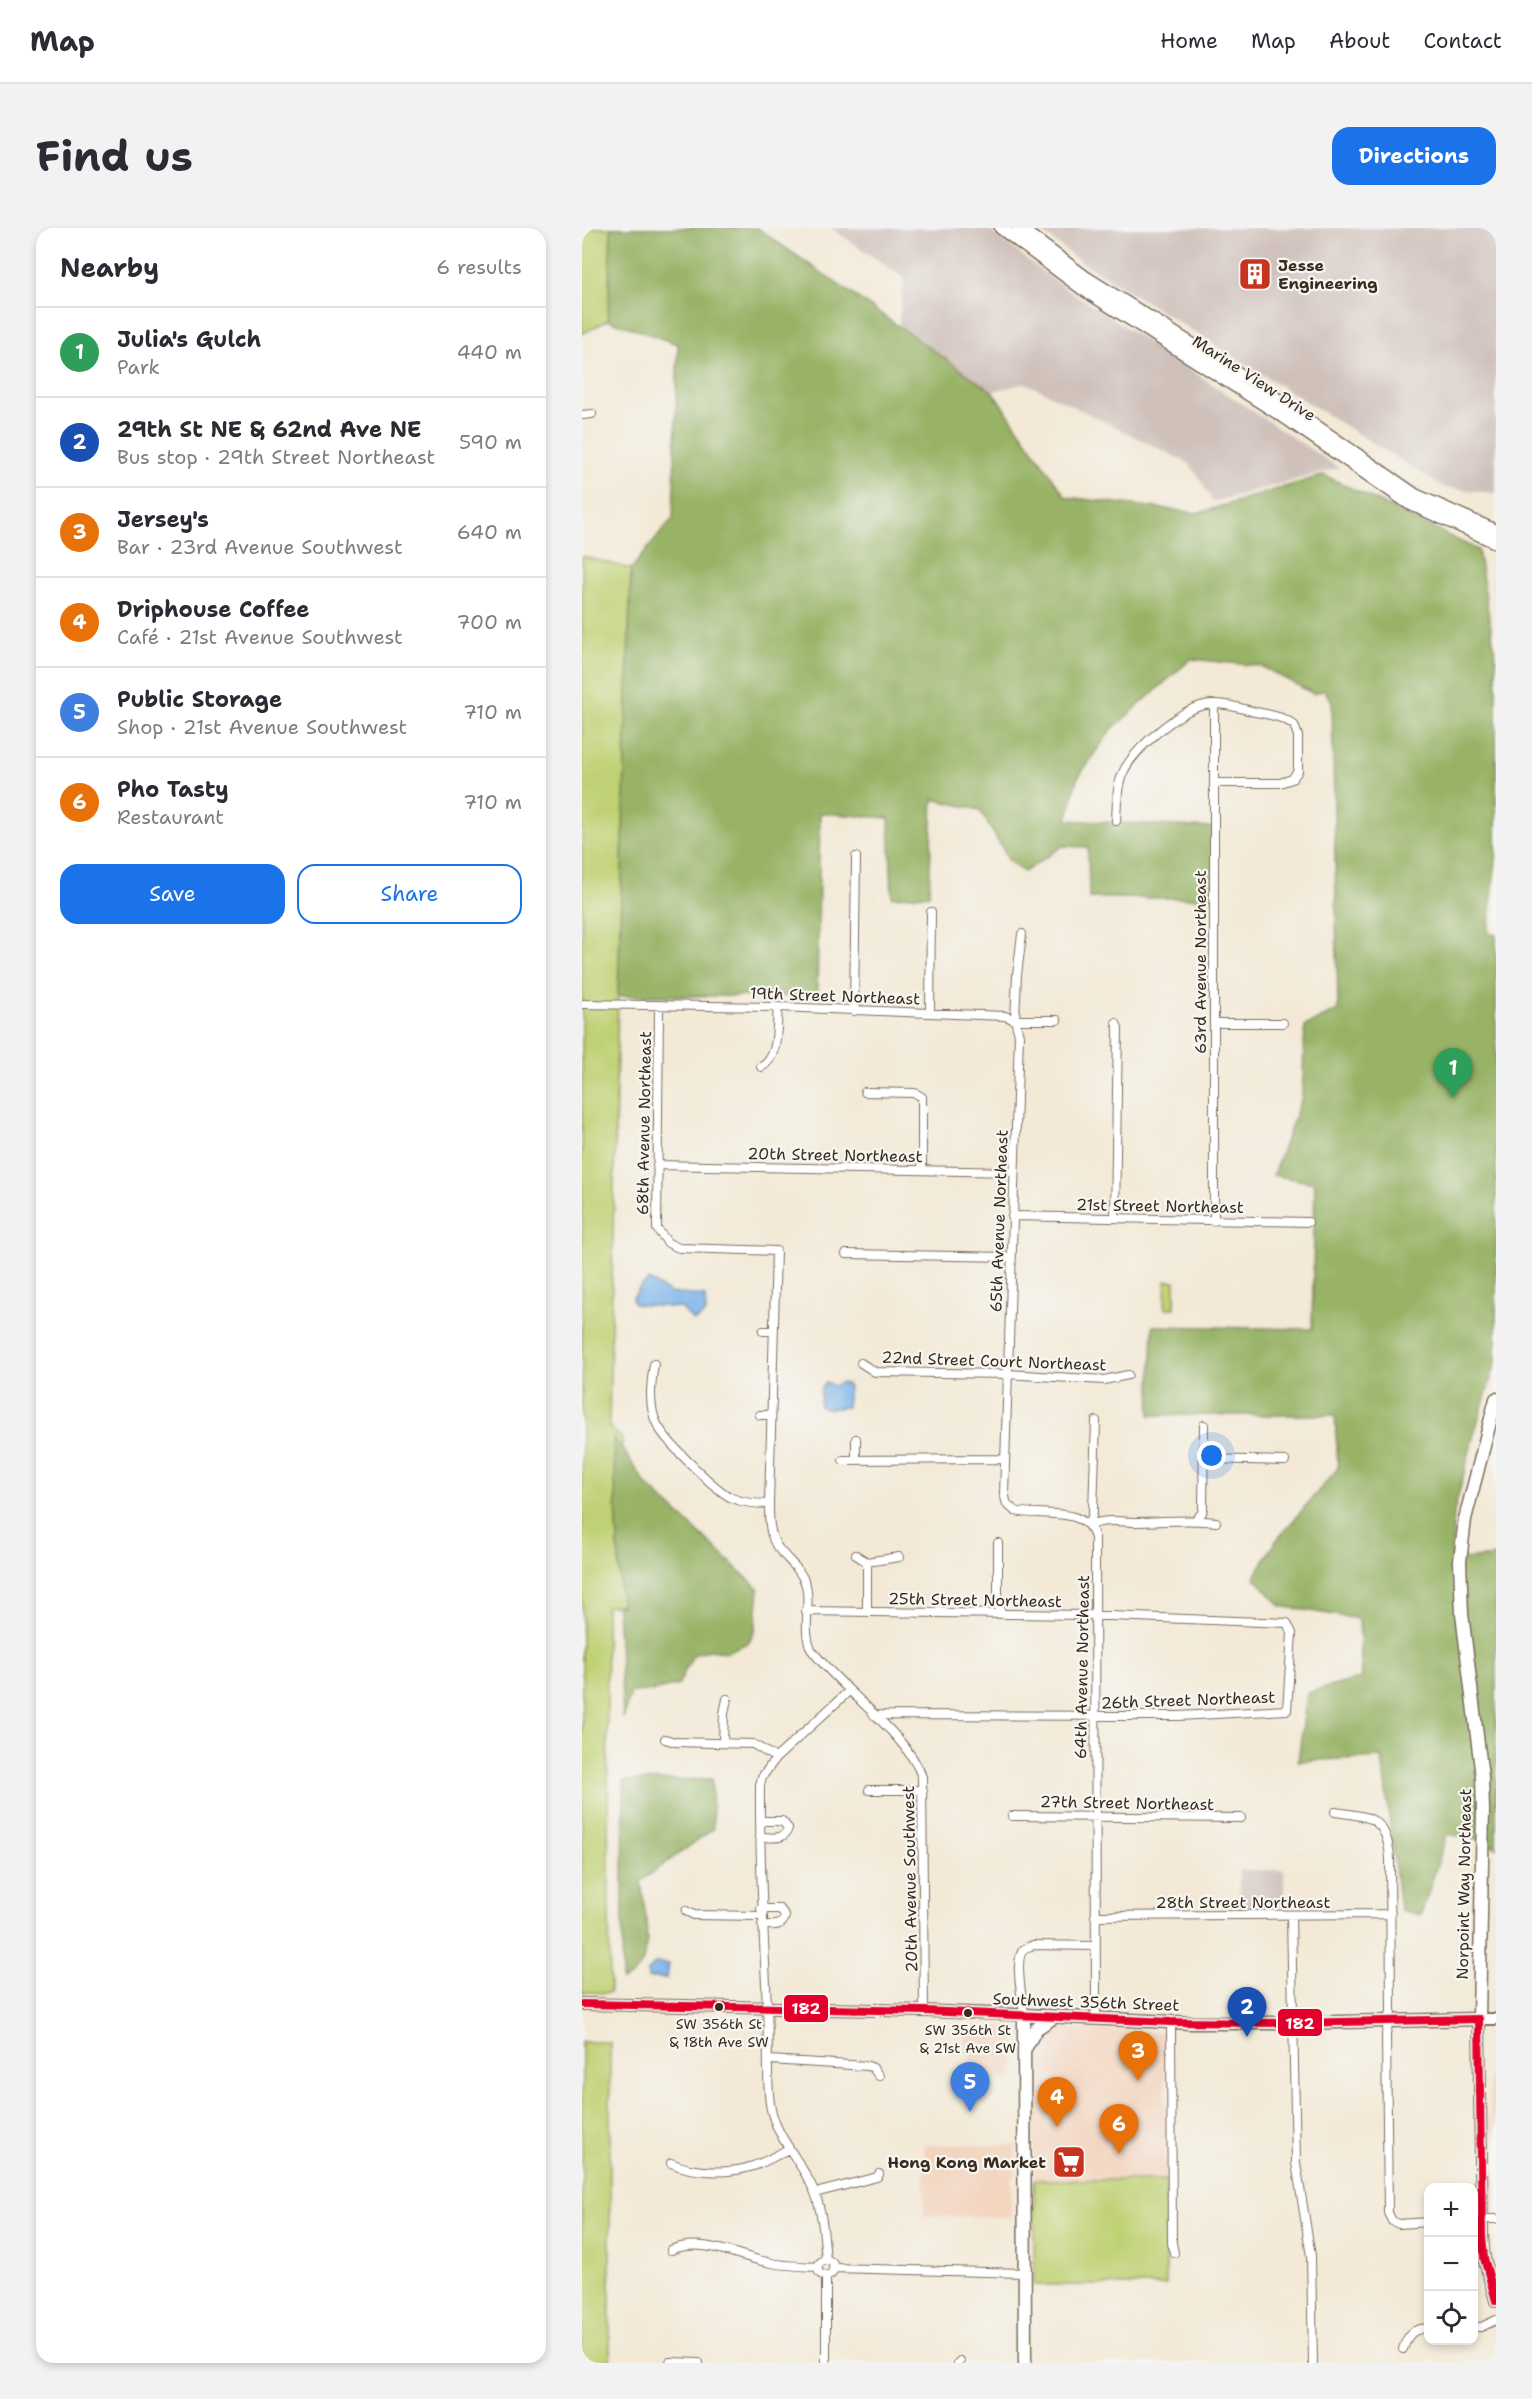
<!DOCTYPE html>
<meta charset="utf-8">
<style>
:root{--surface:#fff;--page:#f2f2f3;--text:#2b2b33;--muted:#7c7c81;--line:#e1e1e2;--accent:#1a73e8}
body{margin:0;font-family:"Shantell Sans",sans-serif;background:var(--page);color:var(--text)}
.controls{position:absolute;right:18px;bottom:18px;display:grid;overflow:hidden;border-radius:12px;box-shadow:0 3px 9px #0003}
.controls button{width:54px;height:54px;display:grid;place-items:center;padding:0;border:0;border-bottom:2px solid var(--line);background:var(--surface);color:var(--text);font:30px sans-serif}
.you{position:absolute;left:630px;top:1228px;width:21px;height:21px;margin:-15px;border:4px solid #fff;border-radius:50%;background:#1a73e8;box-shadow:0 0 0 9px #1a73e833}
.badge{display:grid;place-items:center;width:39px;height:39px;border-radius:50%;background:var(--accent);color:#fff;font-size:20px;font-weight:700}
.pin{position:absolute;translate:-50% -50px;filter:drop-shadow(0 2px 3px #0008)}
.pin::after{content:'';position:absolute;top:32px;width:21px;height:18px;background:inherit;clip-path:polygon(0 0,100% 0,50% 100%)}
.list{margin:0;padding:0;list-style:none}
h2{display:flex;justify-content:space-between;align-items:center;height:78px;margin:0;padding:0 24px;font-size:26px}
h2 small{font-size:20px;font-weight:400;color:var(--muted)}
.list li{display:grid;grid-template-columns:39px 1fr auto;gap:18px;align-items:center;box-sizing:border-box;height:90px;padding:0 24px;border-top:2px solid var(--line)}
.list b{display:block;font-size:22px;white-space:nowrap}
.list p{margin:0;font-size:20px;white-space:nowrap;color:var(--muted)}
.list em{font-size:20px;font-style:normal;color:var(--muted)}
.actions{display:flex;gap:12px;padding:18px 24px}
.actions a{flex:1;padding:14px 0;border:2px solid var(--accent);border-radius:18px;text-align:center;font-size:21px;color:var(--accent)}
.actions .main{background:var(--accent);color:#fff}
.icon{flex:none;width:33px;height:33px;fill:none;stroke:currentColor;stroke-width:2;stroke-linecap:round;stroke-linejoin:round}
.map{position:relative;flex:none;width:914px;height:2135px;overflow:hidden;border-radius:18px}
header{display:flex;align-items:center;gap:36px;box-sizing:border-box;height:84px;padding:0 30px;background:var(--surface);border-bottom:2px solid var(--line)}
header strong{font-size:28px}
nav{display:flex;gap:33px;margin-inline-start:auto;font-size:21px}
.intro{display:flex;align-items:center;justify-content:space-between;box-sizing:border-box;height:144px;padding:0 36px}
h1{margin:0;font-size:42px}
.button{padding:15px 27px;border-radius:18px;background:var(--accent);color:#fff;font-size:21px;font-weight:700}
main{display:flex;gap:36px;padding:0 36px}
aside{flex:1;background:var(--surface);border-radius:18px;box-shadow:0 3px 9px #0003}
.map>svg:first-child{display:block}
.built{fill:#f3d4be}
.industrial{fill:#cfc0ba}
.green{fill:#c0d174;stroke:#7e7e49;stroke-width:1.5}
.forest{fill:#98b366;stroke:#6a6e42;stroke-width:1.5}
.water{fill:#79b2e9;stroke:#5a6e84;stroke-width:1.5}
.lines{fill:none;stroke-linecap:round;stroke-linejoin:round}
.street-casing{stroke:#7b6d5e;stroke-width:10}
.secondary-casing{stroke:#7b6d5e;stroke-width:14}
.primary-casing{stroke:#7b6d5e;stroke-width:15}
.street{stroke:#fff;stroke-width:8}
.secondary{stroke:#fff;stroke-width:10}
.primary{stroke:#fff;stroke-width:12}
.bus-1-casing{stroke:#f6f6f2;stroke-width:12}
.bus-1{stroke:#e4002b;stroke-width:8}
.bus-dot{fill:#3b2a1e;stroke:#f6f6f2;stroke-width:2}
.labels{text-anchor:middle;dominant-baseline:central;stroke-width:4.5;stroke-linejoin:round;paint-order:stroke}
.bus-label{font-size:14px;fill:#3b2a1e;stroke:#f6f6f2}
.poi-label{font-size:16px;font-weight:bold;fill:#3b2a1e;stroke:#f6f6f2;text-anchor:start}
.street-label{font-size:16px;fill:#3b2a1e;stroke:#f6f6f2}
.line-badge{stroke:#f6f6f2;stroke-width:2}
.badge-label{font-size:16px;text-anchor:middle;font-weight:bold;fill:#fff}
</style>
<header>
<strong>Map</strong>
<nav><a>Home</a><a>Map</a><a>About</a><a>Contact</a></nav>
</header>
<div class="intro"><h1>Find us</h1><a class="button">Directions</a></div>
<main>
<aside>
<h2>Nearby<small>6 results</small></h2>
<ul class="list">
<li><span class="badge" style="background:#2e9e5b">1</span><div><b>Julia's Gulch</b><p>Park</p></div><em>440 m</em></li>
<li><span class="badge" style="background:#1a4fb4">2</span><div><b>29th St NE &amp; 62nd Ave NE</b><p>Bus stop · 29th Street Northeast</p></div><em>590 m</em></li>
<li><span class="badge" style="background:#e8710a">3</span><div><b>Jersey's</b><p>Bar · 23rd Avenue Southwest</p></div><em>640 m</em></li>
<li><span class="badge" style="background:#e8710a">4</span><div><b>Driphouse Coffee</b><p>Café · 21st Avenue Southwest</p></div><em>700 m</em></li>
<li><span class="badge" style="background:#3f7fe0">5</span><div><b>Public Storage</b><p>Shop · 21st Avenue Southwest</p></div><em>710 m</em></li>
<li><span class="badge" style="background:#e8710a">6</span><div><b>Pho Tasty</b><p>Restaurant</p></div><em>710 m</em></li>
</ul>
<div class="actions"><a class="main">Save</a><a>Share</a></div>
</aside>
<div class="map">
<svg width="914" height="2135" viewBox="0 0 914 2135">
<rect width="100%" height="100%" fill="#f6f6f2"/>
<filter id="ink" filterUnits="userSpaceOnUse"><feTurbulence type="fractalNoise" baseFrequency=".0167" numOctaves="2"/><feDisplacementMap in="SourceGraphic" scale="12" xChannelSelector="R" yChannelSelector="G"/><feConvolveMatrix kernelMatrix="1 2 1 2 8 2 1 2 1" color-interpolation-filters="sRGB"/></filter>
<filter id="wash" filterUnits="userSpaceOnUse"><feTurbulence type="fractalNoise" baseFrequency=".008" numOctaves="4" result="noise"/><feDisplacementMap in="SourceGraphic" scale="24" xChannelSelector="R" yChannelSelector="G"/><feGaussianBlur stdDeviation="1.35" result="paint"/><feColorMatrix in="noise" values="0 0 0 0 0 0 0 0 0 0 0 0 0 0 0 0 0 1.4 0 .05"/><feComposite in="paint" operator="in"/></filter>
<g filter="url(#wash)">
<rect width="100%" height="100%" fill="#f3e9d6"/>
<path class="built" d="M382,1797L420,1798L433,1805V1851H404L403,1845H388V1826H383Z
M465,1799L583,1805L584,1952H452L451,1816L454,1808Z
M911,1801H914V1983H908L907,1809Z
M342,1917H434V1948L430,1949L429,1989L342,1988Z"/>
<path class="industrial" d="M249,0H405L469,50L757,240L631,274L615,246L606,235L444,155L399,166L315,111L322,50Z
M455,0H914V265L863,260L495,31Z
M657,1642H702V1678H657Z"/>
<path class="green" d="M0,0H29L26,92L0,106Z
M0,328L49,341L36,768L27,1198L40,1211V1220L31,1212L39,1377L24,1378L28,1764L26,1765L0,1764Z
M584,1053H593V1080H583Z
M0,1814H28V2135H0Z
M452,1952H584V2057H452Z"/>
<path class="forest" d="M29,0H175L411,164L484,269L617,285L742,247L896,322L914,431V630L906,705L914,707V1134L892,1206L872,1284L869,1332L914,1328V1620L902,1612L865,1606L839,1687L818,1682L800,1529L716,1533L725,1465L780,1450L777,1391L699,1378L672,1349L694,1313L756,1240L753,1187H568L571,1098L730,1101L733,955L691,947L720,869L723,798L756,782L750,473L742,462L732,466L679,438L609,431L528,503L495,551L485,592L632,600V670H507L506,619L481,618L442,644L428,634L398,582L351,571L347,667L310,669L307,590L238,585L235,768H36L49,341L91,290L96,116L26,92Z
M31,1210L40,1220L64,1256L177,1361L173,1402L166,1415L144,1424L127,1422L111,1427L96,1457L70,1463L49,1464L41,1490L35,1377H39Z
M130,1551L131,1601L59,1653C62,1682 78,1740 40,1753L42,1553Z"/>
<path class="water" d="M67,1052L88,1065L123,1068L124,1085L112,1093L99,1080L52,1076L50,1071L58,1059Z
M244,1154L251,1158L259,1155L265,1156L267,1159L265,1179L243,1181L238,1178L239,1161Z
M73,1735L87,1736L85,1750H66L65,1744Z"/>
</g>
<g filter="url(#ink)">
<g class="lines">
<defs>
<path id="street" d="M0,187L10,186
M534,593C535,578 534,561 540,547C549,523 598,481 623,477C638,474 654,479 669,483C683,486 701,488 712,497L716,508V543L710,551L698,555H632
M440,706L435,747L433,792L437,807L422,1266L425,1276L433,1283C459,1289 504,1277 513,1310L514,1791
M0,776L196,779L423,788L433,792H475
M77,777L75,1001L86,1015L97,1020L194,1023L187,1276C187,1290 187,1304 194,1317C203,1331 219,1340 224,1357C229,1379 220,1401 229,1421C258,1461 325,1505 340,1549L342,1783
M272,783L274,629
M348,785L349,684
M632,795H701
M179,839C198,829 194,798 196,779
M283,864L333,865L340,869V942
M75,937L432,944
M430,988L726,994
M533,990L536,800L534,795
M632,993V476
M264,1026L429,1029
M181,1103H192
M279,1135L293,1144L425,1146L522,1152L546,1147
M72,1136C69,1155 66,1178 75,1196C83,1213 133,1262 150,1270C162,1275 174,1276 187,1276
M178,1187H189
M621,1231L703,1233
M261,1232L423,1231
M274,1232V1211
M614,1291L620,1285L621,1280L622,1197
M508,1298C521,1290 539,1294 554,1294C581,1294 607,1290 634,1294
M508,1298L511,1283L514,1193
M416,1315V1379L420,1386
M274,1327L285,1334L317,1329
M285,1334V1384
M224,1383L504,1387L705,1395L710,1405L705,1482L597,1488L292,1487
M83,1511L93,1514L171,1516L194,1530
M141,1515L142,1485L145,1471
M287,1562H341
M753,1584C789,1589 805,1589 808,1630L809,1784L804,1806L806,1985L810,1993L817,1996L846,1994
M430,1588L659,1590
M178,1593H200L206,1600C203,1613 189,1609 178,1609
M179,1681H198L203,1688C201,1700 189,1697 180,1697
M104,1683L112,1687L179,1688
M513,1688L809,1686
M709,1688L714,1935L729,2028L731,2135
M442,1787C441,1773 431,1730 442,1721C444,1719 448,1719 451,1717L513,1718
M589,1794L590,2015L592,2025
M187,1832L286,1838L291,1840L297,1848
M89,1935C111,1945 145,1946 168,1939C182,1935 194,1928 206,1921
M233,1965L295,1949L297,1946
M892,1991H914
M89,2022C121,2009 154,2028 185,2034C201,2038 219,2038 236,2039
M244,2032C242,2010 241,1986 233,1965C221,1934 193,1910 188,1876C184,1845 187,1812 185,1780C182,1706 177,1632 178,1557L180,1549L194,1530L267,1463
M236 2040a8 8 0 1 1 16 0a8 8 0 1 1-16 0Z
M251,2040L442,2045
M244,2048V2135
M892,2099H899L914,2092
M821,2121C826,2106 830,2101 846,2100
M88,2134L117,2135
M376,2135L378,2133"/>
<path id="secondary" d="M0,1776L342,1783L442,1787
M914,1791H897L900,2007L902,2030L914,2073"/>
<path id="primary" d="M419,0L501,61L707,192L827,275L914,314
M437,0L503,49L673,156L833,267L914,303
M444,1819L454,1801L472,1789
M443,2135L442,1787L610,1795H711L897,1791L901,1583L900,1549L880,1386L878,1333L883,1291L914,1171"/>
</defs>
<use href="#street" class="street-casing"/>
<use href="#secondary" class="secondary-casing"/>
<use href="#primary" class="primary-casing"/>
<use href="#street" class="street"/>
<use href="#secondary" class="secondary"/>
<use href="#primary" class="primary"/>
<defs>
<path id="bus-1" d="M0,1776L342,1783L589,1794L711,1795L897,1791
M897,1791L900,2007L902,2030L914,2073"/>
</defs>
<use href="#bus-1" class="bus-1-casing"/>
<use href="#bus-1" class="bus-1"/>
</g>
</g>
<defs>
<symbol id="building-square" viewBox="-11 -11 22 22"><rect x="-9" y="-9" width="18" height="18" rx="4" fill="#c8321e" stroke="#f6f6f2"/><path d="M-4-6H4V6H1V3H-1V6H-4ZM-2.5-4.3h1.7v1.8h-1.7ZM.8-4.3h1.7v1.8H.8ZM-2.5-1h1.7V.8h-1.7ZM.8-1h1.7V.8H.8Z" fill="#fff"/></symbol>
<symbol id="supermarket-square" viewBox="-11 -11 22 22"><rect x="-9" y="-9" width="18" height="18" rx="4" fill="#c8321e" stroke="#f6f6f2"/><path d="M-6-5.5h2.5l.6 2H6L4.5 2H-2.5L-4.4-4H-6ZM-1.5 3.2a1.3 1.3 0 1 0 .1 0ZM3 3.2a1.3 1.3 0 1 0 .1 0Z" fill="#fff"/></symbol>
</defs>
<g fill-rule="evenodd">
<use href="#building-square" x="654" y="27" width="38" height="38"/>
<use href="#supermarket-square" x="468" y="1915" width="38" height="38"/>
</g>
<g class="bus-dot">
<circle cx="137" cy="1779" r="5"/>
<circle cx="386" cy="1785" r="5"/>
</g>
<g class="labels">
<g class="bus-label">
<text x="137" y="1796">SW 356th St<tspan x="137" dy="18">&amp; 18th Ave SW</tspan></text>
<text x="386" y="1802">SW 356th St<tspan x="386" dy="18">&amp; 21st Ave SW</tspan></text>
</g>
<g class="poi-label">
<text x="696" y="37">Jesse<tspan x="696" dy="18">Engineering</tspan></text>
<text x="464" y="1934" text-anchor="end">Hong Kong Market</text>
</g>
<g class="street-label">
<text transform="translate(672 150) rotate(33)">Marine View Drive</text>
<text transform="translate(618 734) rotate(-90)">63rd Avenue Northeast</text>
<text transform="translate(253 768) rotate(2)">19th Street Northeast</text>
<text transform="translate(62 895) rotate(-89)">68th Avenue Northeast</text>
<text transform="translate(253 927) rotate(1)">20th Street Northeast</text>
<text transform="translate(578 978) rotate(1)">21st Street Northeast</text>
<text transform="translate(417 993) rotate(-88)">65th Avenue Northeast</text>
<text transform="translate(412 1133) rotate(2)">22nd Street Court Northeast</text>
<text transform="translate(393 1372) rotate(1)">25th Street Northeast</text>
<text transform="translate(500 1439) rotate(-89)">64th Avenue Northeast</text>
<text transform="translate(606 1472) rotate(-2)">26th Street Northeast</text>
<text transform="translate(545 1575) rotate(1)">27th Street Northeast</text>
<text transform="translate(328 1651) rotate(-91)">20th Avenue Southwest</text>
<text transform="translate(882 1656) rotate(-89)">Norpoint Way Northeast</text>
<text x="661" y="1674">28th Street Northeast</text>
<text transform="translate(504 1774) rotate(2)">Southwest 356th Street</text>
</g>
</g>
<g class="line-badge">
<rect x="201" y="1766" width="46" height="29" rx="6" fill="#e4002b"/>
<rect x="695" y="1780" width="46" height="29" rx="6" fill="#e4002b"/>
</g>
<g class="badge-label">
<text x="224" y="1786">182</text>
<text x="718" y="1801">182</text>
</g>
</svg>
<div class="controls">
<button>+</button>
<button>−</button>
<button><svg class="icon" aria-label="locate" viewBox="0 0 24 24"><circle cx="12" cy="12" r="6"/><path d="M12 2v4M12 18v4M2 12h4M18 12h4"/></svg></button>
</div>
<div class="you"></div>
<div class="pin badge" style="left:871px;top:870px;background:#2e9e5b">1</div>
<div class="pin badge" style="left:665px;top:1809px;background:#1a4fb4">2</div>
<div class="pin badge" style="left:556px;top:1853px;background:#e8710a">3</div>
<div class="pin badge" style="left:475px;top:1899px;background:#e8710a">4</div>
<div class="pin badge" style="left:388px;top:1884px;background:#3f7fe0">5</div>
<div class="pin badge" style="left:537px;top:1926px;background:#e8710a">6</div>
</div>
</main>
